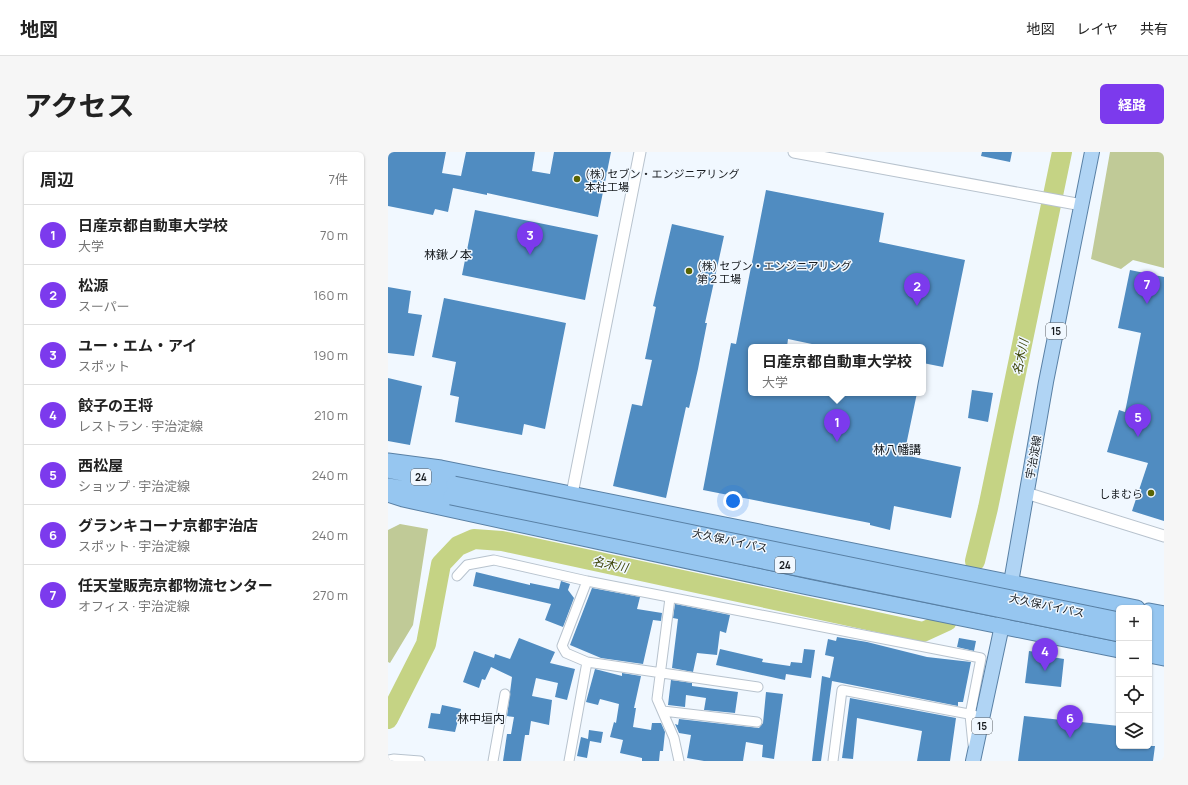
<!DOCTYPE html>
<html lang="ja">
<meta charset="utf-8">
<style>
:root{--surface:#fff;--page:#f6f6f6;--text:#222;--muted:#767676;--line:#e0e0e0;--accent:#7c3aed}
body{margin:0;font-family:Manrope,"Noto Sans JP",sans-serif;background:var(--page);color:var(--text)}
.controls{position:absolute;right:12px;bottom:12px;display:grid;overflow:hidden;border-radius:6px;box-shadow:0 1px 3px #0004}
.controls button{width:36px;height:36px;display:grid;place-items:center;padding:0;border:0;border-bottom:1px solid var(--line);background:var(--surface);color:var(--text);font:20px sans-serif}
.you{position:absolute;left:345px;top:349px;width:14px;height:14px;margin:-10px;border:3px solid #fff;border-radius:50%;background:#1a73e8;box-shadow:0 0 0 6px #1a73e833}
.badge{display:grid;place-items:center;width:26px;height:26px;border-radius:50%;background:var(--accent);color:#fff;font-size:13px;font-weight:700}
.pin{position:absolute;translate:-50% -33px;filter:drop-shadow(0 1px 2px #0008)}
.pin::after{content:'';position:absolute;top:21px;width:14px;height:12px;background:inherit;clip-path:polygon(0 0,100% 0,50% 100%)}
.popup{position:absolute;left:360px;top:192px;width:178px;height:52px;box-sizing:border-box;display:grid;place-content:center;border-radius:6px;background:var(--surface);filter:drop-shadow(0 1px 3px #0005);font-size:13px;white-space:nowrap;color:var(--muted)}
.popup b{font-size:15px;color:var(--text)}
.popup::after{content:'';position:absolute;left:50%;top:100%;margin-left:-8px;border:8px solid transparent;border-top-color:var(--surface)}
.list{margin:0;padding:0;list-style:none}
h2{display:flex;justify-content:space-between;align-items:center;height:52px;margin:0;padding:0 16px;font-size:17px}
h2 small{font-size:13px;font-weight:400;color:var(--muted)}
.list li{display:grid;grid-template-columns:26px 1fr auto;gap:12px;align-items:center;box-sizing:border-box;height:60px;padding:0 16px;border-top:1px solid var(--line)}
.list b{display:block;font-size:15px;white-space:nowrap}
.list p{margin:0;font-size:13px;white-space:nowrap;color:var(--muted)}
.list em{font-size:13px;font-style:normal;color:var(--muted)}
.icon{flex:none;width:22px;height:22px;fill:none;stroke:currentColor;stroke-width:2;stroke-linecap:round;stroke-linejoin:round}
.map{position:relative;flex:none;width:776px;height:609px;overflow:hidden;border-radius:6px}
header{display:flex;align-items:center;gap:24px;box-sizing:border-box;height:56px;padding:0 20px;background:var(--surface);border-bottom:1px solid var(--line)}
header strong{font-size:19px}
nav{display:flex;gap:22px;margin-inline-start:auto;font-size:14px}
.intro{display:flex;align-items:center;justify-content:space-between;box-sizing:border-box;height:96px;padding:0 24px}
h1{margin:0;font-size:28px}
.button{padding:10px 18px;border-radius:6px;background:var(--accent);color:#fff;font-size:14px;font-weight:700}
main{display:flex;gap:24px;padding:0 24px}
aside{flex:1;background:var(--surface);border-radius:6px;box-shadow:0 1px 3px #0004}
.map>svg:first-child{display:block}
.green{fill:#c0ca97}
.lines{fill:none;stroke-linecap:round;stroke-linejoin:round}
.river{stroke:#c5d384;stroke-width:20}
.building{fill:#508cc1}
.minor-casing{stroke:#b8c3ce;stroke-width:11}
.tertiary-casing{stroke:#b8c3ce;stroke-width:13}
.primary-casing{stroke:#5980a5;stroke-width:16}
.trunk-casing{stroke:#5980a5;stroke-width:17}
.minor{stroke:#fff;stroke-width:9}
.tertiary{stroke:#fff;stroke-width:11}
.primary{stroke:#b0d4f4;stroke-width:14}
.trunk{stroke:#96c6f0;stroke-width:15}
.trunk-bridge-casing{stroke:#5980a5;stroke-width:17;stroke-linecap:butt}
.trunk-bridge{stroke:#96c6f0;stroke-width:15}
.poi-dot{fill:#596404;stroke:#f1f8ff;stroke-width:1.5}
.labels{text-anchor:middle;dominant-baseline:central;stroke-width:3;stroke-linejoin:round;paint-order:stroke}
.shield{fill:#f1f8ff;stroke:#585d62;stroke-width:1}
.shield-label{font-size:10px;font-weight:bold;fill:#171b1f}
.poi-label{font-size:11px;fill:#171b1f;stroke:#f1f8ff;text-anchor:start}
.street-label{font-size:11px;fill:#171b1f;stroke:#f1f8ff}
.neighbourhood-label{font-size:12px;fill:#171b1f;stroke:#f1f8ff}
.water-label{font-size:12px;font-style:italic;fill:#3c4407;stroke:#f1f8ff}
</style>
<header>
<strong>地図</strong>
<nav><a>地図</a><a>レイヤ</a><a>共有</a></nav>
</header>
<div class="intro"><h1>アクセス</h1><a class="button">経路</a></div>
<main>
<aside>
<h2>周辺<small>7件</small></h2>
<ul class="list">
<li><span class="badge">1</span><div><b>日産京都自動車大学校</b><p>大学</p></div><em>70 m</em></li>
<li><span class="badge">2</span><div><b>松源</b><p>スーパー</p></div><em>160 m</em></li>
<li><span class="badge">3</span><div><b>ユー・エム・アイ</b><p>スポット</p></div><em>190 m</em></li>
<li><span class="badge">4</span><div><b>餃子の王将</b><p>レストラン · 宇治淀線</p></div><em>210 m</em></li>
<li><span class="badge">5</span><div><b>西松屋</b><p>ショップ · 宇治淀線</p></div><em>240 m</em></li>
<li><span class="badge">6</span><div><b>グランキコーナ京都宇治店</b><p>スポット · 宇治淀線</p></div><em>240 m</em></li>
<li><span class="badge">7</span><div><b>任天堂販売京都物流センター</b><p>オフィス · 宇治淀線</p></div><em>270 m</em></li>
</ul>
</aside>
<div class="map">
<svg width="776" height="609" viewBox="0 0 776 609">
<rect width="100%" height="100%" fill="#f1f8ff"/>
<path class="green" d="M722,0H776V116L745,108L733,117L703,107Z
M12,372L40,377L25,473L2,511L0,510V378Z"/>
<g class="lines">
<path class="river" d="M587,409L600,356L674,0
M0,567L38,492L53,412L70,394L86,387L114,389L535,480L559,469"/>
</g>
<path class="building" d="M0,0H58L54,21L73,24L78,0H147L144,19L162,22L166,0H223L210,65L99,41V43L65,36L60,60L47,57L45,63L0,54Z
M594,0H624L622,10L593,4Z
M378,38L496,61L491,90L577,108L555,215L535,211V195H438L400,187L399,195H363V241H529L516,303L573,315L563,366L506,354L502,378L482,373V371L315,338L343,191L348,192Z
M87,58L210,83L197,148L74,123Z
M284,72L336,84L317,171H319L310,217L301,256L298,255L278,346L225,334L244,252L254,254L264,208L257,207L268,155L265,154Z
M742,118L776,125V369L744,359L760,311L719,300L731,258L737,260L753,181L730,176Z
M0,135L23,139L20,161L34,163L26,204L0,201Z
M56,146L178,171L157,277L136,272L134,283L67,270L71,245L62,243L68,210L44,205Z
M0,226L34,234L22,293L0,289Z
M584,238L605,241L600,270L580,266Z
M88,420L142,433V431L171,437L173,429L182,432L180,438L186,446L175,475L157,468L163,452L85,434Z
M204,436L252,445L249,457L274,461L273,469L265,468L255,512L213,506L182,493Z
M287,452L342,463L338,481L332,479L329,503L309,501L305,520L284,516L290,467L285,466Z
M449,485L479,490L539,505L583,510L575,550H570V554L444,529L433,609H424L434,524L442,526L446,505L437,503L440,487L448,489Z
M131,486L167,500L162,511L187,517L179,548L167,545L170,531L148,526L144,544L164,548L161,573L143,569L141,583H137L133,609H115L119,582H123L126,565L119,564L124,525L103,515L97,528L94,527L91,536L75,530L86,499L106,506L107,502L122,507Z
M571,486L588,489L586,499L569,495Z
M332,497L375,507L374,510L402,514L403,510L414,511L416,497L427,498L423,526L398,522L397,528L328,513Z
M641,499L664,502V505L676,507L673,535L637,531Z
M207,517L234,524V521L253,524L246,556H248L245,575L263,578L264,571H273L277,580L275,599H272L271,609H254V606L232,601L235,588L222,585L226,570L228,571L231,552L212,547L210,553L198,550Z
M283,528L304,531V534L350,540L347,561L316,558L318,546L298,543L297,555L280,553Z
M378,540L395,542L386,607L374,605L375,593L358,590L355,609H316L299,606L303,583L291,581L287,572L290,573L291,567L371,576L375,571Z
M462,546L568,566L562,609H529L534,579L469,566L465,607L454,606Z
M54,553L73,557L67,580L40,576L43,561L52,562Z
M636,564L731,574V594H767L765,609H630Z
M201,578L215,580L213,591L202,589L199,606L189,604L193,585L200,587Z"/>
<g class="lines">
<defs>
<path id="minor" d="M69,424L79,413L106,408L199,429
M282,446L269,547L286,586L291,609
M199,510L370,535
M275,559L369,570
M0,608L6,607L32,609
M105,609L117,542
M181,609L199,510L178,501L174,494L199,429L593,506L582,563L585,593
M445,609L454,538L586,563"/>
<path id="tertiary" d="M406,0L694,53
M638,341L776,384
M184,342L252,0"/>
<path id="primary" d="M621,442L658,230L704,0
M585,609L616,464"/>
<path id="trunk" d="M0,309L53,316L749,456
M0,318L66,332
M0,334L63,345
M0,342L15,347L420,435L731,498
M761,459L776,462
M761,474L776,477
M761,488L776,491
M761,503L776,506"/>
</defs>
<use href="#minor" class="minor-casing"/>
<use href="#tertiary" class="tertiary-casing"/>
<use href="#primary" class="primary-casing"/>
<use href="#trunk" class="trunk-casing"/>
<use href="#minor" class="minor"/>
<use href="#tertiary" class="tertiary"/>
<use href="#primary" class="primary"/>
<use href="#trunk" class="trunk"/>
<defs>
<path id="trunk-bridge" d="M66,332L731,468
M63,345L731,482"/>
</defs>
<use href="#trunk-bridge" class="trunk-bridge-casing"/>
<use href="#trunk-bridge" class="trunk-bridge"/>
</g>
<g class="poi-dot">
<circle cx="189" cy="27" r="4"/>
<circle cx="301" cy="119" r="4"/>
<circle cx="763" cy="341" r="4"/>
</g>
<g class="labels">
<g class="shield">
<rect x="658" y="171" width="20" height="16" rx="3"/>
<rect x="23" y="317" width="20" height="16" rx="3"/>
<rect x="387" y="405" width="20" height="16" rx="3"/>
<rect x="584" y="566" width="20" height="16" rx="3"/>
</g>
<g class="shield-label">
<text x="668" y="179">15</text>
<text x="33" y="325">24</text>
<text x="397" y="413">24</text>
<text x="594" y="574">15</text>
</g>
<g class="poi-label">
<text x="197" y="21">(株) セブン・エンジニアリング<tspan x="197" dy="13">本社工場</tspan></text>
<text x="309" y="113">(株) セブン・エンジニアリング<tspan x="309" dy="13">第２工場</tspan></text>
<text x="755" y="341" text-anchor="end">しまむら</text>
</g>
<g class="street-label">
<text transform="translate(645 305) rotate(-80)">宇治淀線</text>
<text transform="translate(342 388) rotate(12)">大久保バイパス</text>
<text transform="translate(659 453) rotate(12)">大久保バイパス</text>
</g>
<g class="neighbourhood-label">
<text x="60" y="102">林鍬ノ本</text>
<text x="509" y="297">林八幡講</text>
<text x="93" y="566">林中垣内</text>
</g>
<g class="water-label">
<text transform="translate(632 205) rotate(-78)">名木川</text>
<text transform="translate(222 412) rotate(12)">名木川</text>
</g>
</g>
</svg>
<div class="controls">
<button>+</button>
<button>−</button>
<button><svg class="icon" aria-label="locate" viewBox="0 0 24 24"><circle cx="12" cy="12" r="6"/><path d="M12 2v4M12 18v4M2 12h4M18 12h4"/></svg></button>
<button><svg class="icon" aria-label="layers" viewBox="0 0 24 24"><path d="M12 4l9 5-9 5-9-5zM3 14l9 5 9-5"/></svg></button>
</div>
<div class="you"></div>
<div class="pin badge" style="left:449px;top:290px">1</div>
<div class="popup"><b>日産京都自動車大学校</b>大学</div>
<div class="pin badge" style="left:529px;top:154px">2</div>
<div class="pin badge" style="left:142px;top:103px">3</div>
<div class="pin badge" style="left:657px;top:519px">4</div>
<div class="pin badge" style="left:750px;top:285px">5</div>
<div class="pin badge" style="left:682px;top:586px">6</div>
<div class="pin badge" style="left:759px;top:152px">7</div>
</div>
</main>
